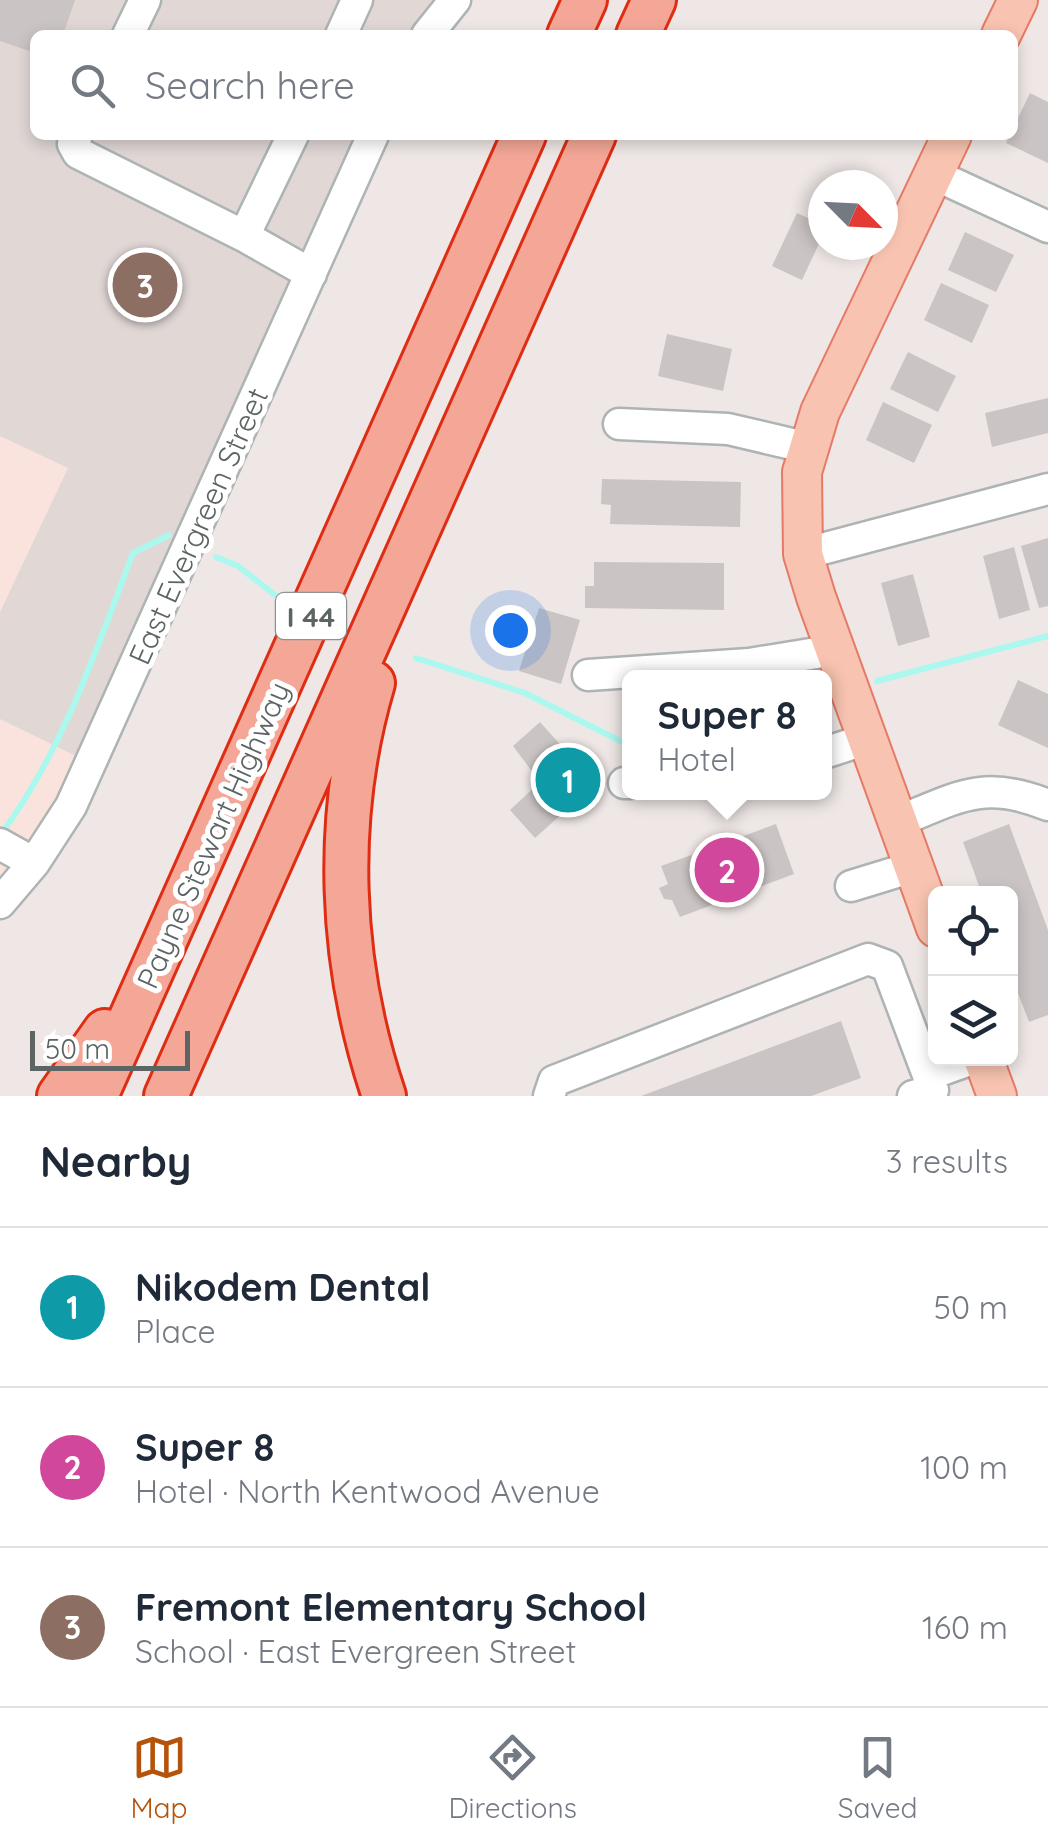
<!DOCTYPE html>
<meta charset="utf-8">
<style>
:root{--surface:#fff;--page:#f6f6f7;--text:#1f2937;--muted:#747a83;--line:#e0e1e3;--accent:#b45309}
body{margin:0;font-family:Quicksand,sans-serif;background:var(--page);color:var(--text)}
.controls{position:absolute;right:30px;bottom:30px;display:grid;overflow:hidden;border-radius:15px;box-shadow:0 5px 15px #0003}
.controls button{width:90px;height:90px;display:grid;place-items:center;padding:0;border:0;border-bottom:2px solid var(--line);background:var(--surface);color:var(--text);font:50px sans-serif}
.compass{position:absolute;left:808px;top:170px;width:90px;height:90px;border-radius:50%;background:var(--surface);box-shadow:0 5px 15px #0003;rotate:114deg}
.scale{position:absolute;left:30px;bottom:25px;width:160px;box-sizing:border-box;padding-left:10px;border:5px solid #5d6464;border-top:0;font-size:28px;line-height:35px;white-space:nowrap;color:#5d6464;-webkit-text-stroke:8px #fff;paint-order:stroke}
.you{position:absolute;left:510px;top:630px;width:35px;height:35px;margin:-25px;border:8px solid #fff;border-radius:50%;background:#1a73e8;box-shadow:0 0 0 15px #1a73e833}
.badge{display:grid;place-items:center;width:65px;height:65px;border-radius:50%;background:var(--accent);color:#fff;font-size:32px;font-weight:700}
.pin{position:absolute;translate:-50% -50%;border:5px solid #fff;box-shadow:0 2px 10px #0006}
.popup{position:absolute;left:622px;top:670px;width:210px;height:130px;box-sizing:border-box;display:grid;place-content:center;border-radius:15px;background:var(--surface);filter:drop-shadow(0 2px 8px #0005);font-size:32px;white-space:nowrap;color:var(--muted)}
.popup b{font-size:38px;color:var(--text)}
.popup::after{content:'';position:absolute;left:50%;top:100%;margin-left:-20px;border:20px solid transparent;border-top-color:var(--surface)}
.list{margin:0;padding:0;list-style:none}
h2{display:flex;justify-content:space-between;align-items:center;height:130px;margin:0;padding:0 40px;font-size:42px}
h2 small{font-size:32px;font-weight:400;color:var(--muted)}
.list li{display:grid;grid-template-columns:65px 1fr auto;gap:30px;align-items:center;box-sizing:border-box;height:160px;padding:0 40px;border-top:2px solid var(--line)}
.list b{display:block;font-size:38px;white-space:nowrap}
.list p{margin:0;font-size:32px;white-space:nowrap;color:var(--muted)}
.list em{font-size:32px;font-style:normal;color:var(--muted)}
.icon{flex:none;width:55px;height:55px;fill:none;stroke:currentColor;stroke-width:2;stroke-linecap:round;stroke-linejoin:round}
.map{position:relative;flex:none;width:1048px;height:1096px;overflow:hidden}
.search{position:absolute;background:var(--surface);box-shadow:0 5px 15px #0003;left:30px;right:30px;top:30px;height:110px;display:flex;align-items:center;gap:25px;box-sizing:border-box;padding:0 35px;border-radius:15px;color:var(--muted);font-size:38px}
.sheet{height:610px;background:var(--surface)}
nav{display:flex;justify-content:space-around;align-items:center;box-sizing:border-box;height:140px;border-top:2px solid var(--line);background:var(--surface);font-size:28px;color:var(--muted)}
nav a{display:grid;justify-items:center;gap:5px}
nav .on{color:var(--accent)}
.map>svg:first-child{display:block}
.commercial{fill:#fbe3dd}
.education{fill:#e1d8d6}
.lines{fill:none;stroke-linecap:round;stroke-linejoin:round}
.stream{stroke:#abf8ee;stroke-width:6}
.building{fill:#cbc4c4}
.minor-casing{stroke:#aeb3b4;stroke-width:35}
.major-casing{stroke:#e57a66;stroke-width:42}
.highway-casing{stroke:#df2c13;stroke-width:48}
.minor{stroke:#fff;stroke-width:30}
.major{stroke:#f8c3b0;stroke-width:38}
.highway{stroke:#f4a796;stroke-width:42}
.labels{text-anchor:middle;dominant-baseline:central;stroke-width:10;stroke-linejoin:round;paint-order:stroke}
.shield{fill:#fff;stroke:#8e9292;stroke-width:2.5}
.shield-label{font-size:28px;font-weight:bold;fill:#5d6464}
.street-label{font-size:30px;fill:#5d6464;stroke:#fff}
</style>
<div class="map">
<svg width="1048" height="1096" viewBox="0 0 1048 1096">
<rect width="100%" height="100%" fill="#eee7e5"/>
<path class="commercial" d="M0,436L68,468L0,612Z
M0,719L80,758L47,820L0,879Z"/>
<path class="education" d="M0,0H435L409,35H35V135H356L80,758L0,719V612L68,468L0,436Z"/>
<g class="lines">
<path class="stream" d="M216,557L238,566L275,595
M416,658L525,693L630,746
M877,681L1048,636
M1,834C63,751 96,650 133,553L169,535"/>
</g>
<path class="building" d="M0,0H75L63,35H35V53L0,41Z
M1030,93L1048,102V163L1006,143Z
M797,213L823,225V235L802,280L772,266Z
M965,232L1014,255L996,292L948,270Z
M941,283L989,305L972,343L924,320Z
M667,334L732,349L723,391L658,376Z
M908,352L956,376L938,412L890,389Z
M1048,398V433L992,447L985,413Z
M883,402L932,425L914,463L866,440Z
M602,479L741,482L740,527L610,524L611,505L601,504Z
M1048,538V606L1039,608L1021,546Z
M1014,547L1030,610L999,619L983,556Z
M594,562L724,563V610L585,608V586H594Z
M913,574L930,637L898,646L881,583Z
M539,608L580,620L561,684L519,671Z
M1018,680L1048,694V748L998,725Z
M540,722L583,770H595V795H583L535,838L510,810L540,782L513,746Z
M776,824L794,874L680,917L672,900L664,899L659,888L668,884L661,866Z
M1009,824L1048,930V1015L1029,1022L1010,972V894H982L963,842Z
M841,1021L861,1078L811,1096H641Z"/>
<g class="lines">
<defs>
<path id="minor" d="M128,35L145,0
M341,35L357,0
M427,35L455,0
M77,135L73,144L78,153L244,236
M293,135L244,236L311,274
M933,174L1048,227
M619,424L728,429L809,448
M803,554L1048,489
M588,675L749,664L835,650
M824,753L867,739
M624,783H630
M897,822C958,797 984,779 1048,805
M0,844L34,863
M851,886L913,867
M0,903L34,863L71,806L373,135
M549,1096L554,1081L868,959L887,966L928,1075L975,1058
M913,1096L933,1090"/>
<path id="major" d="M1001,35L1018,0
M936,928L816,597L803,554L802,472L820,412L952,135
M983,1058L997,1096"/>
<path id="highway" d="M569,35L585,0
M638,35L654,0
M373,683C333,818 339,963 384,1096
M59,1096L105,1031
M96,1096L524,135
M166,1096L594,135"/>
</defs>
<use href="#minor" class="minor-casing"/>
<use href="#major" class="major-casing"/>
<use href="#highway" class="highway-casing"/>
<use href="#minor" class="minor"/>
<use href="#major" class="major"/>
<use href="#highway" class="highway"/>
</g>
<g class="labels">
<rect class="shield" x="276" y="593" width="70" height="46" rx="8"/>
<g class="shield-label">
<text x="311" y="616">I 44</text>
</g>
<g class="street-label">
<text transform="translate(198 526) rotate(-66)">East Evergreen Street</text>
<text transform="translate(213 835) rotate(-66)">Payne Stewart Highway</text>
</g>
</g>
</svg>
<div class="controls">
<button><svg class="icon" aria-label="locate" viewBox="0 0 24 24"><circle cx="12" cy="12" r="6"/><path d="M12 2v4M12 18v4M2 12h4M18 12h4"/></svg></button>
<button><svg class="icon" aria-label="layers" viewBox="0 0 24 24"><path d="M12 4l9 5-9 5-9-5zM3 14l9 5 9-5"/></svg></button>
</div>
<svg class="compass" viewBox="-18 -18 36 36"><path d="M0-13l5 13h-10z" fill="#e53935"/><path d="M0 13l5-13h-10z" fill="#747a83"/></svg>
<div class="scale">50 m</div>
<div class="you"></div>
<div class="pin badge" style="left:568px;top:780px;background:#0f9aa8">1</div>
<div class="pin badge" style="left:727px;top:870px;background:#d1479c">2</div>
<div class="popup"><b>Super 8</b>Hotel</div>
<div class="pin badge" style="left:145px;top:285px;background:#8d6e63">3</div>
<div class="search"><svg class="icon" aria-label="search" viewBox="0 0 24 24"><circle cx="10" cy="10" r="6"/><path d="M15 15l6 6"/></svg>Search here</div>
</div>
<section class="sheet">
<h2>Nearby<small>3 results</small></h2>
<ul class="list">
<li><span class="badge" style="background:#0f9aa8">1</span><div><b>Nikodem Dental</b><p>Place</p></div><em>50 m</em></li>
<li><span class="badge" style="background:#d1479c">2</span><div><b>Super 8</b><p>Hotel · North Kentwood Avenue</p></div><em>100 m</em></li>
<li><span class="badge" style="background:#8d6e63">3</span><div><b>Fremont Elementary School</b><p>School · East Evergreen Street</p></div><em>160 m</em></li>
</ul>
</section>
<nav>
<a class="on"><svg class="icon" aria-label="map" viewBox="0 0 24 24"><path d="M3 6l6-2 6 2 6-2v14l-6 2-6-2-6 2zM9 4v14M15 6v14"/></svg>Map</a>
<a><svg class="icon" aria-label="directions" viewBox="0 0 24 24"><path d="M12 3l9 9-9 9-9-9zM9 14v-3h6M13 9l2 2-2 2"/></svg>Directions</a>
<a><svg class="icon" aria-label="saved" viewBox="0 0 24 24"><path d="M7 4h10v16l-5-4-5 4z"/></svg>Saved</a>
</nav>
